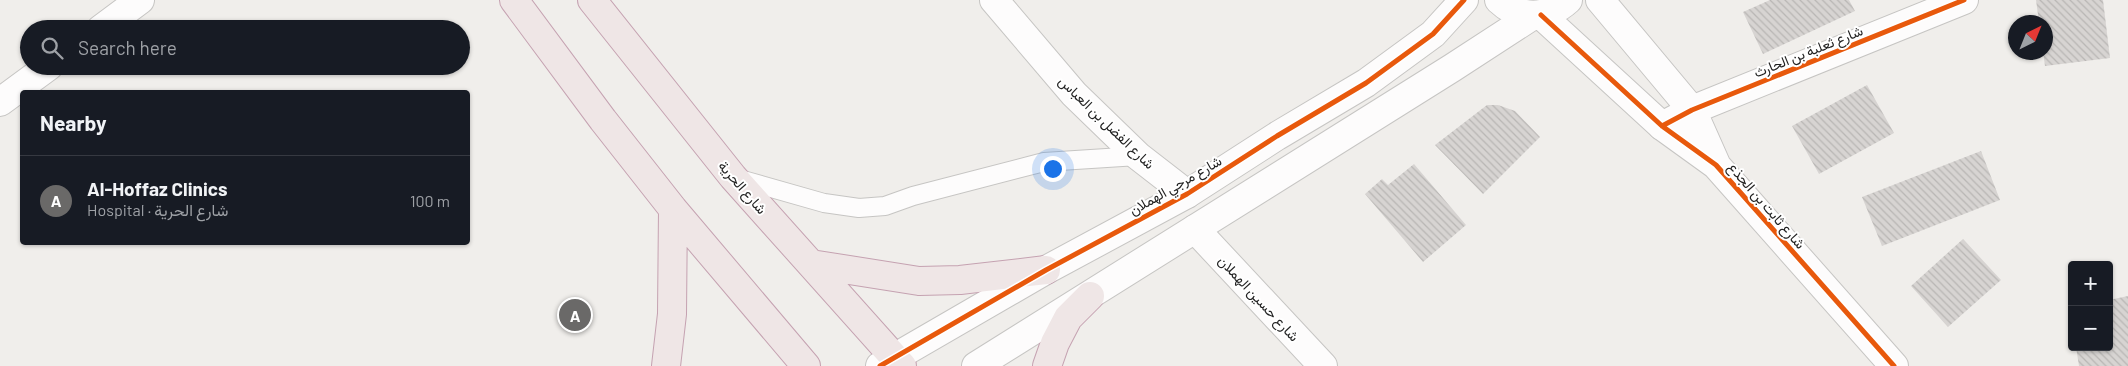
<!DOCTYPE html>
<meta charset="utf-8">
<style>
:root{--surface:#171b24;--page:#242831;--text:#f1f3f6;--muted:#9ea1a6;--line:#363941;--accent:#6a6968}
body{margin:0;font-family:Barlow,Vazirmatn,sans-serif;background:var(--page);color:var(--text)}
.controls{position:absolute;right:15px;bottom:15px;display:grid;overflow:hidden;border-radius:5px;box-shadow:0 1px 4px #0004}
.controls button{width:45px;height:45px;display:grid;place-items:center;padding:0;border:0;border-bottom:1px solid var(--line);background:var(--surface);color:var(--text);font:25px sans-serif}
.compass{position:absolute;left:2008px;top:15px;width:45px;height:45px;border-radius:50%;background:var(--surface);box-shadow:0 1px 4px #0004;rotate:43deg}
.you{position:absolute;left:1052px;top:168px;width:18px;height:18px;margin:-12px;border:4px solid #fff;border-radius:50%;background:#1a73e8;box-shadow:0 0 0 8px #1a73e833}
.badge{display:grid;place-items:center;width:32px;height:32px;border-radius:50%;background:var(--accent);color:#fff;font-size:16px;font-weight:700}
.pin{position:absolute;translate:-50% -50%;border:2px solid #fff;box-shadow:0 1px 5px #0006}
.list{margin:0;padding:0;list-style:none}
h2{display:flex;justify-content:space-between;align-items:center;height:65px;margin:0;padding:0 20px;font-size:21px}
h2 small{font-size:16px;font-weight:400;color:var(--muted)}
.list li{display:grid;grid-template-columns:32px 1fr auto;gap:15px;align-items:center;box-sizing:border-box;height:90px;padding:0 20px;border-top:1px solid var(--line)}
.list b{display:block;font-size:19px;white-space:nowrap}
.list p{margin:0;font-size:16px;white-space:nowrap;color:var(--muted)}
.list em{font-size:16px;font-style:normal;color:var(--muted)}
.icon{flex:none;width:28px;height:28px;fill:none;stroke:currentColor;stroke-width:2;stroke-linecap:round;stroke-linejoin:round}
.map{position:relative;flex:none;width:2128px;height:366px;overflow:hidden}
.search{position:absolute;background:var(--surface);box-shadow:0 1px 4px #0004;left:20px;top:20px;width:450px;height:55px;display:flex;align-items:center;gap:12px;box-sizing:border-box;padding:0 18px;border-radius:28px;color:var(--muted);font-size:19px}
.panel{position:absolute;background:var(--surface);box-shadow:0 1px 4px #0004;left:20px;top:90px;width:450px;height:155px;border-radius:5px}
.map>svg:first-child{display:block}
.building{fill:url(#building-back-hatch)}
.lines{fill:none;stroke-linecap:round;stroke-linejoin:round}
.service-casing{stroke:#c6c5c3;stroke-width:20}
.minor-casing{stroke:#c6c5c3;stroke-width:30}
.tertiary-casing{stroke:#c6c5c3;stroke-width:30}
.trunk-casing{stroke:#c5a2b1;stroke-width:30}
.service{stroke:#fdfcfc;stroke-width:18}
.minor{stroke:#fdfcfc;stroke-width:28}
.tertiary{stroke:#fdfcfc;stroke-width:28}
.trunk{stroke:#efe6e6;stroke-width:28}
.cycleway-casing{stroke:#fff;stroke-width:8}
.cycleway{stroke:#e8590c;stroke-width:5}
.labels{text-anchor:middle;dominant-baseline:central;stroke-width:4;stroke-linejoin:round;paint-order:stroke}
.street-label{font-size:14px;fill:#222;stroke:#fff}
</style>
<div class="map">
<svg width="2128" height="366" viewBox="0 0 2128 366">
<defs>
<pattern id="building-back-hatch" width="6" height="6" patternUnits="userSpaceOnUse" patternTransform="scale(1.25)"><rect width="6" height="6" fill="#d7d4d2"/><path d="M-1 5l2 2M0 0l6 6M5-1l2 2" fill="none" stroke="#b8b6b4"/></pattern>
</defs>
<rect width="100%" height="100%" fill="#f0eeeb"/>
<path class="building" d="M1770,0H1849L1855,11L1763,54L1743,12Z
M2036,0H2103L2110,58L2045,66L2043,52H2046V22H2039Z
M1867,85L1894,133L1819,174L1792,126Z
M1487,105H1498L1515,111L1540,137L1483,194L1435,145Z
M1981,151L2000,200L1882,246L1862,197Z
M1414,164L1466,225L1423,262L1365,194L1382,179L1388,185Z
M1963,239L2001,280L1948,327L1911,286Z
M2128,296V366H2079L2076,347H2109V300Z
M2069,306H2072V318L2071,319Z"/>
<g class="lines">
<defs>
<path id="service" d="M736,178L824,203L859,208L885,206L913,196L1044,162L1138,156"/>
<path id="minor" d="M994,0L1074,94L1138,156L1187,194
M101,29L140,0
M0,102L49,66
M1662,126L1692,110L1964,0
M1195,229L1323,366"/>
<path id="tertiary" d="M1499,0C1520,20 1547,19 1568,0
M1600,0L1692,110L1716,164
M1541,15L1662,126L1716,165L1894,366
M880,366L1046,270L1187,194L1277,136L1366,83L1433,34L1464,0
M976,366L1452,68L1532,16"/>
<path id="trunk" d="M514,0L603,120L673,209L806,366
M592,0L733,177L902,366
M811,264L919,281L960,280L1046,270
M666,366L672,314L673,209
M1047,366L1055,343L1068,318L1090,296"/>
</defs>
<use href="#service" class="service-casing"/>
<use href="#minor" class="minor-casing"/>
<use href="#tertiary" class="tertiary-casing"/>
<use href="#trunk" class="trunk-casing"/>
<use href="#service" class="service"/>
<use href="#minor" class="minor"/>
<use href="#tertiary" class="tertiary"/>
<use href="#trunk" class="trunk"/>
<defs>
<path id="cycleway" d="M1541,15L1662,126L1716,165L1894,366
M1662,126L1692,110L1964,0
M880,366L1046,270L1187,194L1277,136L1366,83L1433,34L1464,0"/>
</defs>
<use href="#cycleway" class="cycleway-casing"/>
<use href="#cycleway" class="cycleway"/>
</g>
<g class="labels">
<g class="street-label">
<text transform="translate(1808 51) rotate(-22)">شارع ثعلبة بن الحارث</text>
<text transform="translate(1107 122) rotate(44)">شارع الفضل بن العباس</text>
<text transform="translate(1175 185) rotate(-30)">شارع مرجي الهملان</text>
<text transform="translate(743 187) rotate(49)">شارع الحرية</text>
<text transform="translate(1767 205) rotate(49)">شارع ثابت بن الجذع</text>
<text transform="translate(1259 298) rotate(47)">شارع حسين الهملان</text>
</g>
</g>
</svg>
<div class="controls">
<button>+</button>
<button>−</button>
</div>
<svg class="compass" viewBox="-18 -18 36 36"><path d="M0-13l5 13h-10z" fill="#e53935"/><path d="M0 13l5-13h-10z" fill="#9ea1a6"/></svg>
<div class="you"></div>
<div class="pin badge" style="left:575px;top:315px">A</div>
<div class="search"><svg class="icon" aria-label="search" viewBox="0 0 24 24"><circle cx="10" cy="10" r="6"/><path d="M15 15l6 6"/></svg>Search here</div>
<section class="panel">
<h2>Nearby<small></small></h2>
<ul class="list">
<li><span class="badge">A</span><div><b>Al-Hoffaz Clinics</b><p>Hospital · شارع الحرية</p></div><em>100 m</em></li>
</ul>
</section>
</div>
